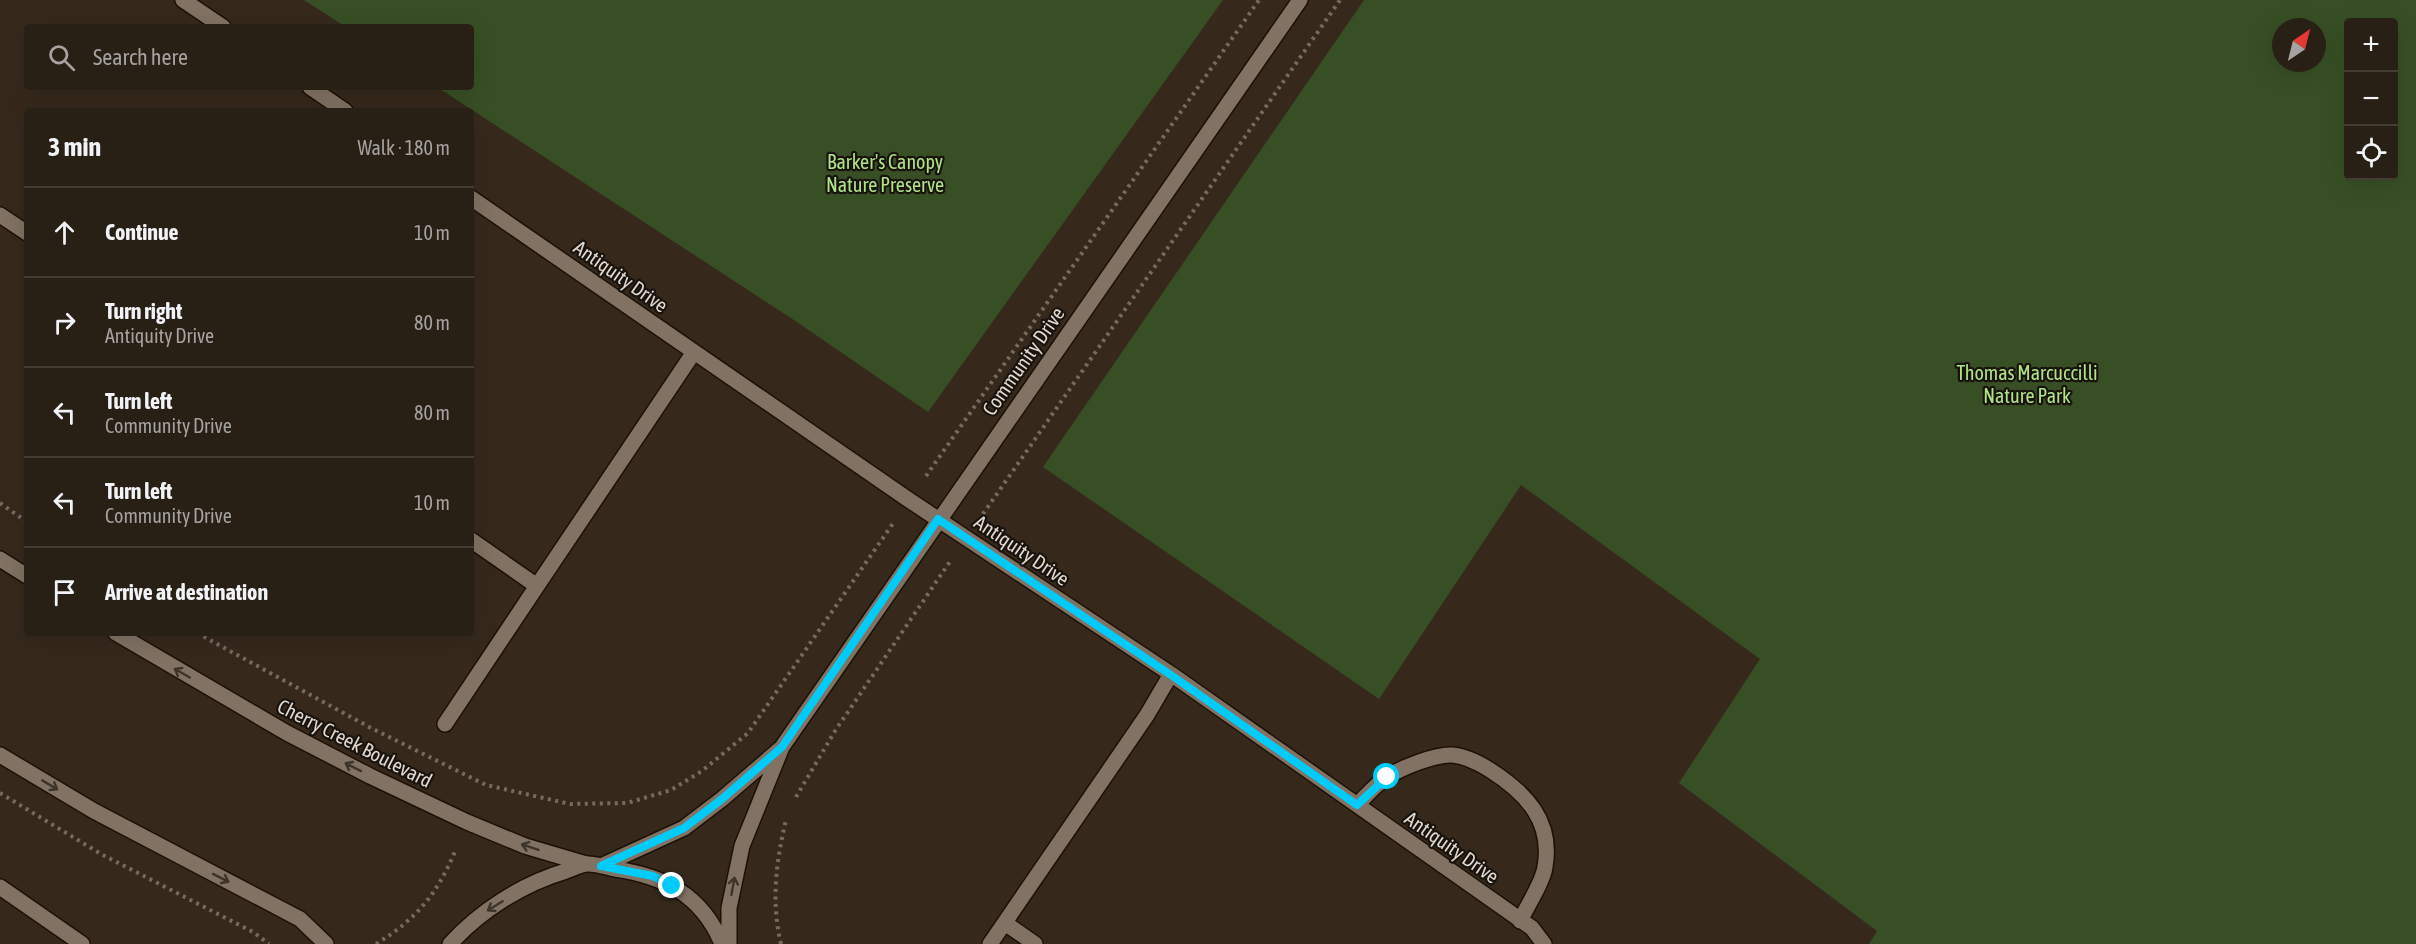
<!DOCTYPE html>
<meta charset="utf-8">
<style>
:root{--surface:#281f15;--page:#342c22;--text:#f1f3f6;--muted:#a5a2a0;--line:#443d34}
body{margin:0;font-family:"Asap Condensed",sans-serif;background:var(--page);color:var(--text)}
.controls{position:absolute;right:18px;top:18px;display:grid;overflow:hidden;border-radius:6px;box-shadow:0 6px 24px #0002}
.controls button{width:54px;height:54px;display:grid;place-items:center;padding:0;border:0;border-bottom:2px solid var(--line);background:var(--surface);color:var(--text);font:30px sans-serif}
.compass{position:absolute;left:2272px;top:18px;width:54px;height:54px;border-radius:50%;background:var(--surface);box-shadow:0 6px 24px #0002;rotate:35deg}
.stop{position:absolute;width:18px;height:18px;margin:-14px;border:4px solid #00cbf9;border-radius:50%;background:#fff}
.stop.end{background:#00cbf9;border-color:#fff;box-shadow:0 2px 6px #0008}
.list{margin:0;padding:0;list-style:none}
h2{display:flex;justify-content:space-between;align-items:center;height:78px;margin:0;padding:0 24px;font-size:26px}
h2 small{font-size:20px;font-weight:400;color:var(--muted)}
.list li{display:grid;grid-template-columns:39px 1fr auto;gap:18px;align-items:center;box-sizing:border-box;height:90px;padding:0 24px;border-top:2px solid var(--line)}
.list b{display:block;font-size:22px;white-space:nowrap}
.list p{margin:0;font-size:20px;white-space:nowrap;color:var(--muted)}
.list em{font-size:20px;font-style:normal;color:var(--muted)}
.icon{flex:none;width:33px;height:33px;fill:none;stroke:currentColor;stroke-width:2;stroke-linecap:round;stroke-linejoin:round}
.map{position:relative;flex:none;width:2416px;height:944px;overflow:hidden}
.search{position:absolute;background:var(--surface);box-shadow:0 6px 24px #0002;left:24px;top:24px;width:450px;height:66px;display:flex;align-items:center;gap:15px;box-sizing:border-box;padding:0 21px;border-radius:6px;color:var(--muted);font-size:22px}
.panel{position:absolute;background:var(--surface);box-shadow:0 6px 24px #0002;left:24px;top:108px;width:450px;height:528px;border-radius:6px}
.map>svg:first-child{display:block}
.green{fill:#384f25;fill-rule:evenodd}
.lines{fill:none;stroke-linecap:round;stroke-linejoin:round}
.minor-casing{stroke:#1d1106;stroke-width:18}
.path{stroke:#776b60;stroke-width:4;stroke-dasharray:3 4.5;stroke-linecap:butt}
.minor{stroke:#817263;stroke-width:15}
.oneway{stroke:#3d342b}
.route{stroke:#00cbf9;stroke-width:8}
.labels{text-anchor:middle;dominant-baseline:central;stroke-width:4.5;stroke-linejoin:round;paint-order:stroke}
.park-label{font-size:20px;fill:#afe486;stroke:#19130d}
.street-label{font-size:20px;fill:#e1d8d0;stroke:#19130d}
</style>
<div class="map">
<svg width="2416" height="944" viewBox="0 0 2416 944">
<rect width="100%" height="100%" fill="#36291c"/>
<path class="green" d="M304,0H1223L928,412L797,322L437,87H471V27H346Z
M1364,0H2416V944H1869L1877,931L1679,783L1760,659L1521,485L1379,699L1043,467ZM2348,22H2394V176H2348ZM2281,27H2317V63H2281Z"/>
<g class="lines">
<defs>
<path id="minor" d="M183,0L223,27
M310,87L345,111
M471,198L909,500L1171,674L1532,928L1544,944
M0,215L27,233
M471,540L537,586L694,352
M0,559L27,576
M116,633L287,733L370,776L467,822L525,846L586,864
M445,724L537,586
M0,755L94,811L300,919L326,944
M1357,805C1366,796 1376,784 1387,777C1401,768 1435,754 1452,755C1466,756 1479,763 1490,770C1526,793 1553,821 1545,867C1543,882 1527,906 1520,921
M601,866L684,828L722,799L780,749
M0,887L82,944
M1005,923L1035,944
M450,944C480,911 522,884 566,871C572,869 581,864 588,864C596,864 606,867 615,869C664,876 702,895 722,944
M729,944V908L742,846L782,747L1300,0
M990,944L1147,715L1171,674"/>
</defs>
<use href="#minor" class="minor-casing"/>
<path class="path" d="M926,476L1259,0
M0,503L27,522
M983,514L1340,0
M197,633L371,728L486,785L570,804L627,803L671,790L702,771L748,733L894,522
M0,793L101,854L253,932L269,944
M796,797L835,731L951,560
M376,944C417,919 438,893 456,849
M781,944C771,903 776,861 786,820"/>
<use href="#minor" class="minor"/>
</g>
<defs><path id="oneway-shaft" d="M-6 0H5M1.5-3L5.5 0L1.5 3" fill="none" stroke-width="1.6" stroke-linecap="round" stroke-linejoin="round" transform="scale(1.5)"/></defs>
<g class="oneway">
<use href="#oneway-shaft" transform="translate(182 673) rotate(-150)"/>
<use href="#oneway-shaft" transform="translate(353 767) rotate(-153)"/>
<use href="#oneway-shaft" transform="translate(50 785) rotate(31)"/>
<use href="#oneway-shaft" transform="translate(530 847) rotate(-162)"/>
<use href="#oneway-shaft" transform="translate(221 878) rotate(27)"/>
<use href="#oneway-shaft" transform="translate(733 886) rotate(-80)"/>
<use href="#oneway-shaft" transform="translate(495 906) rotate(148)"/>
</g>
<g class="lines">
<path class="route" d="M672,886L653,876L601,866L684,828L722,799L782,747L938,519L1171,675L1357,805L1387,777"/>
</g>
<g class="labels">
<g class="park-label">
<text x="885" y="161">Barker's Canopy<tspan x="885" dy="23">Nature Preserve</tspan></text>
<text x="2027" y="372">Thomas Marcuccilli<tspan x="2027" dy="23">Nature Park</tspan></text>
</g>
<g class="street-label">
<text transform="translate(621 276) rotate(35)">Antiquity Drive</text>
<text transform="translate(1023 361) rotate(-55)">Community Drive</text>
<text transform="translate(1022 550) rotate(34)">Antiquity Drive</text>
<text transform="translate(355 743) rotate(27)">Cherry Creek Boulevard</text>
<text transform="translate(1452 847) rotate(35)">Antiquity Drive</text>
</g>
</g>
</svg>
<div class="controls">
<button>+</button>
<button>−</button>
<button><svg class="icon" aria-label="locate" viewBox="0 0 24 24"><circle cx="12" cy="12" r="6"/><path d="M12 2v4M12 18v4M2 12h4M18 12h4"/></svg></button>
</div>
<svg class="compass" viewBox="-18 -18 36 36"><path d="M0-13l5 13h-10z" fill="#e53935"/><path d="M0 13l5-13h-10z" fill="#a5a2a0"/></svg>
<div class="stop" style="left:1387px;top:777px"></div>
<div class="stop end" style="left:672px;top:886px"></div>
<div class="search"><svg class="icon" aria-label="search" viewBox="0 0 24 24"><circle cx="10" cy="10" r="6"/><path d="M15 15l6 6"/></svg>Search here</div>
<section class="panel">
<h2>3 min<small>Walk · 180 m</small></h2>
<ul class="list">
<li><svg class="icon" aria-label="ahead" viewBox="0 0 24 24"><path d="M12 20V5M6 11l6-6 6 6"/></svg><div><b>Continue</b></div><em>10 m</em></li>
<li><svg class="icon" aria-label="right" viewBox="0 0 24 24"><path d="M7 20v-9h11M14 6l5 5-5 5"/></svg><div><b>Turn right</b><p>Antiquity Drive</p></div><em>80 m</em></li>
<li><svg class="icon" aria-label="left" viewBox="0 0 24 24"><path d="M17 20v-9H6M10 6l-5 5 5 5"/></svg><div><b>Turn left</b><p>Community Drive</p></div><em>80 m</em></li>
<li><svg class="icon" aria-label="left" viewBox="0 0 24 24"><path d="M17 20v-9H6M10 6l-5 5 5 5"/></svg><div><b>Turn left</b><p>Community Drive</p></div><em>10 m</em></li>
<li><svg class="icon" aria-label="arrive" viewBox="0 0 24 24"><path d="M6 21V4h12l-3 4 3 4H6"/></svg><div><b>Arrive at destination</b></div></li>
</ul>
</section>
</div>
